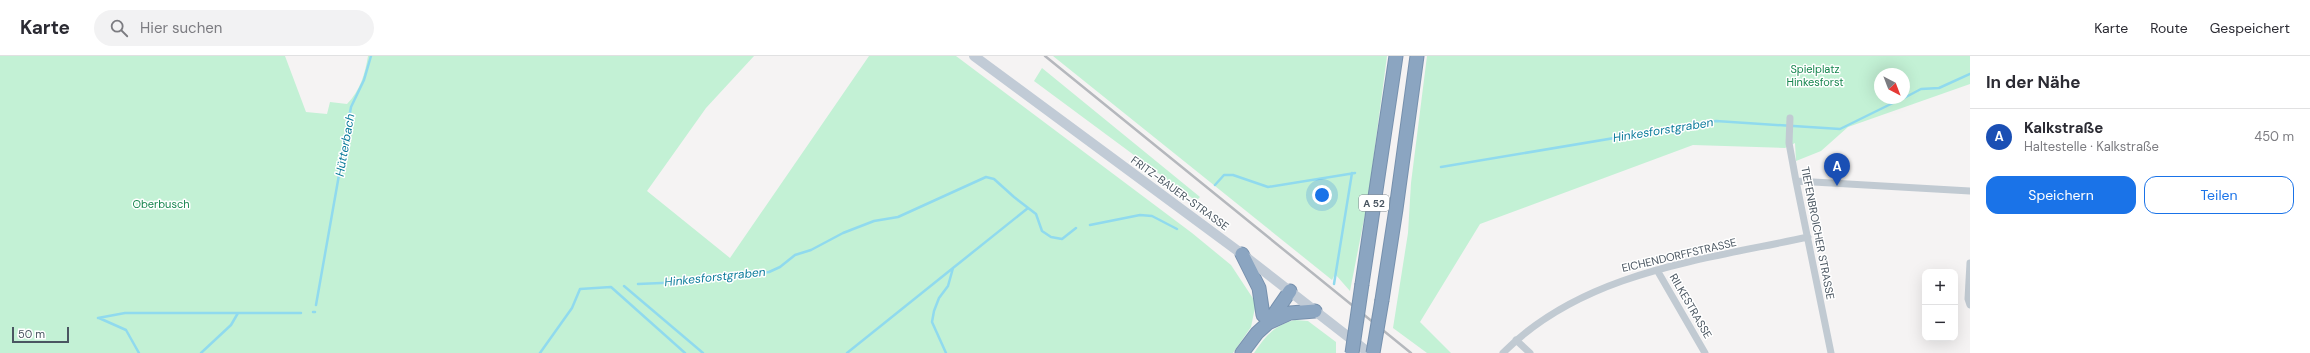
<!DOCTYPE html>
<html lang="de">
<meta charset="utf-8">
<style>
:root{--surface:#fff;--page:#f2f2f3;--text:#2b2b33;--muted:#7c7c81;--line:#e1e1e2;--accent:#1a73e8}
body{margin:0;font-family:"DM Sans",sans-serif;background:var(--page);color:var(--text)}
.controls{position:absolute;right:12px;bottom:12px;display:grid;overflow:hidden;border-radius:8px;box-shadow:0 4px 16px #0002}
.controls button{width:36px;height:36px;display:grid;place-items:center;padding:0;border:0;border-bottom:1px solid var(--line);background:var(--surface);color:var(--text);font:20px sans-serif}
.compass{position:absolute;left:1874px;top:12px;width:36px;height:36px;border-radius:50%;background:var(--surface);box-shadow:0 4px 16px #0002;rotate:138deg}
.scale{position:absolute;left:12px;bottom:10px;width:57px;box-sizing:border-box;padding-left:4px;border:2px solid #4a5661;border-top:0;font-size:11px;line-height:14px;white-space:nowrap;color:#4a5661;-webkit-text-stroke:3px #fff;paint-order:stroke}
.you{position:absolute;left:1322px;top:139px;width:14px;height:14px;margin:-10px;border:3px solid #fff;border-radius:50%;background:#1a73e8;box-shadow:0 0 0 6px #1a73e833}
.badge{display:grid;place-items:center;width:26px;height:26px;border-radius:50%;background:var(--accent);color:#fff;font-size:13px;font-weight:700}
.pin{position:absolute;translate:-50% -33px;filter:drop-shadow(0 1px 2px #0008)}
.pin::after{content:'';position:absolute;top:21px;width:14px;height:12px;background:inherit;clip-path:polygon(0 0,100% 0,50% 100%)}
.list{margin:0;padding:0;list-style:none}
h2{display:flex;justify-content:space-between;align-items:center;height:52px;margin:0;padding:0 16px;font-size:17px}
h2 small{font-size:13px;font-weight:400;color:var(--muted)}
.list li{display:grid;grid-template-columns:26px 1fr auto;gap:12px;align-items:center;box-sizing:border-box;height:56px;padding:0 16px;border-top:1px solid var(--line)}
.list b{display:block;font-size:15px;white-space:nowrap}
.list p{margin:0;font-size:13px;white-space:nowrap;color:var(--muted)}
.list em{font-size:13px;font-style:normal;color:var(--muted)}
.actions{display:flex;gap:8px;padding:12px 16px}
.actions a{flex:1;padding:9px 0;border:1px solid var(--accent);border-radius:12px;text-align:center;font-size:14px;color:var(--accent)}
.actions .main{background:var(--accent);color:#fff}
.icon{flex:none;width:22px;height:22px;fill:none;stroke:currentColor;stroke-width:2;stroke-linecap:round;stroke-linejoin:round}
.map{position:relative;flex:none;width:1970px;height:297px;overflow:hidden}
header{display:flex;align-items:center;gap:24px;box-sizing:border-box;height:56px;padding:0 20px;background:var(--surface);border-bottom:1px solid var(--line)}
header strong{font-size:19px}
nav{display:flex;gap:22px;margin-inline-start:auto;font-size:14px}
.search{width:280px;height:36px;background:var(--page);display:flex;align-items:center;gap:10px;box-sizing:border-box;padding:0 14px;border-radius:22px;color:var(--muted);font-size:15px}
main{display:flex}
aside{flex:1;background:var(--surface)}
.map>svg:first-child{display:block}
.green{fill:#c3f1d5;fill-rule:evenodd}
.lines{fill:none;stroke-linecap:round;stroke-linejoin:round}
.stream{stroke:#90daee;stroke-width:2.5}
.highway-casing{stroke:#7690ad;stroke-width:15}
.street{stroke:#c1cad2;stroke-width:7}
.secondary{stroke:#c1cbd6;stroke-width:10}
.highway{stroke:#8ba5c1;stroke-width:13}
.rail{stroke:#b5b8bd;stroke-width:2.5}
.highway-bridge-casing{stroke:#7690ad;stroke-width:15;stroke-linecap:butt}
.highway-bridge{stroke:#8ba5c1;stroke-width:13}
.labels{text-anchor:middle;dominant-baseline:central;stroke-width:3;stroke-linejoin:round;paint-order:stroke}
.shield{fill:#fff;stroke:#808990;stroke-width:1}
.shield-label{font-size:10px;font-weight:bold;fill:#4a5661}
.park-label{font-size:11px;fill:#17864f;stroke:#fff}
.street-label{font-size:11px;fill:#4a5661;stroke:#fff}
.water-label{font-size:12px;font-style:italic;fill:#0c7c9b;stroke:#fff}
</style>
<header>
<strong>Karte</strong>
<div class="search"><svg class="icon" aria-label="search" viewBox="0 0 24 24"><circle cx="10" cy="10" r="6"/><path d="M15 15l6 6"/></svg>Hier suchen</div>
<nav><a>Karte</a><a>Route</a><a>Gespeichert</a></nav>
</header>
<main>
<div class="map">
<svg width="1970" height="297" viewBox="0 0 1970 297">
<rect width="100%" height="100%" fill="#f5f3f3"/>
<path class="green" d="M0,0H285L306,56L327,58L330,46L347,48C360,35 365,18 368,0H754L706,52L647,135L730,202L869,0H956L1192,177L1231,209L1256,247L1251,271L1233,297H0Z
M1053,0H1387L1368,143L1350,235L1335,218L1332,224Z
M1427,0H1970V28L1848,71L1821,95L1796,105L1795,87L1785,92L1693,89L1480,168L1420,266L1451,297H1427L1393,272L1408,177L1411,127ZM1880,18H1904V42H1880Z
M1042,12L1200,141L1196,145L1034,25Z
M1295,264L1308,265L1336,286V297H1254C1265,280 1275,269 1295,264Z"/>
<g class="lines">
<path class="stream" d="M1904,42L1921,33L1939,32L1970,18
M1441,111L1716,65L1840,73L1903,42
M1215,129L1224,119H1233L1268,131L1355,117
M1090,169L1140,159L1152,160L1177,173
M638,228L685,226L769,216L780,211L795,199L811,194L843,177L874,165L898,161L986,121L994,123L1014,141L1036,158L1042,175L1051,181L1062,183L1076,172
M1334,228L1352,117
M624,230L703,297
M316,249L351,51L364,24L371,0
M313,256H315
M98,262L125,257H301
M99,262L126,274L139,297
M201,297L231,269L238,257
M540,297L572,252L580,233L611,231L685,297
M847,297L953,212
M946,297L932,266L934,255L939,242L948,230L953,212L1028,152"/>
<defs>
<path id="highway" d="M1242,198L1259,232L1263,259
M1362,228L1396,0
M1382,244L1396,153L1417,0
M1268,267L1290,257L1315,255
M1242,297L1257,277L1268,267L1290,235"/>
</defs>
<use href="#highway" class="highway-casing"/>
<path class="street" d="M1790,62L1789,87L1796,125L1831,297
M1796,125L1970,135
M1970,207L1968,243L1970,249
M1657,214L1705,297
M1516,284L1530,297
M1503,297C1583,216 1702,204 1808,181"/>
<path class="secondary" d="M974,0L1242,198L1369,297"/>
<use href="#highway" class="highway"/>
<path class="rail" d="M1045,0L1411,297"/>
<defs>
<path id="highway-bridge" d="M1352,297L1362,228
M1373,297L1382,244"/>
</defs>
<use href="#highway-bridge" class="highway-bridge-casing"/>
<use href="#highway-bridge" class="highway-bridge"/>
</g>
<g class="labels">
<rect class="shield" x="1359" y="139" width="30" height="16" rx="3"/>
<g class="shield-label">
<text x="1374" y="147">A 52</text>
</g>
<g class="park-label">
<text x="1815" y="13">Spielplatz<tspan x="1815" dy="13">Hinkesforst</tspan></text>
<text x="161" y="148">Oberbusch</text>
</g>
<g class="street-label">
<text transform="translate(1180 137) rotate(36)">FRITZ-BAUER-STRASSE</text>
<text transform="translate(1818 177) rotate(79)">TIEFENBROICHER STRASSE</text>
<text transform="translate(1679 199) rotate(-13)">EICHENDORFFSTRASSE</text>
<text transform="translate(1691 250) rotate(60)">RILKESTRASSE</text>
</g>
<g class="water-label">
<text transform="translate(1663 74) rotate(-9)">Hinkesforstgraben</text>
<text transform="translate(345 89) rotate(-80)">Hütterbach</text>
<text transform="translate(715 221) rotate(-6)">Hinkesforstgraben</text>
</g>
</g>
</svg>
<div class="controls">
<button>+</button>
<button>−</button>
</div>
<svg class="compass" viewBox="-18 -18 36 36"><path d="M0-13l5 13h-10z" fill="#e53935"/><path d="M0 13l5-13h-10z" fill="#7c7c81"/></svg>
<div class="scale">50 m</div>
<div class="you"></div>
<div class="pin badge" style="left:1837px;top:130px;background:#1a4fb4">A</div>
</div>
<aside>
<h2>In der Nähe<small></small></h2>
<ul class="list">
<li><span class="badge" style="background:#1a4fb4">A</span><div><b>Kalkstraße</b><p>Haltestelle · Kalkstraße</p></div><em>450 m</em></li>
</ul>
<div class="actions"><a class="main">Speichern</a><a>Teilen</a></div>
</aside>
</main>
